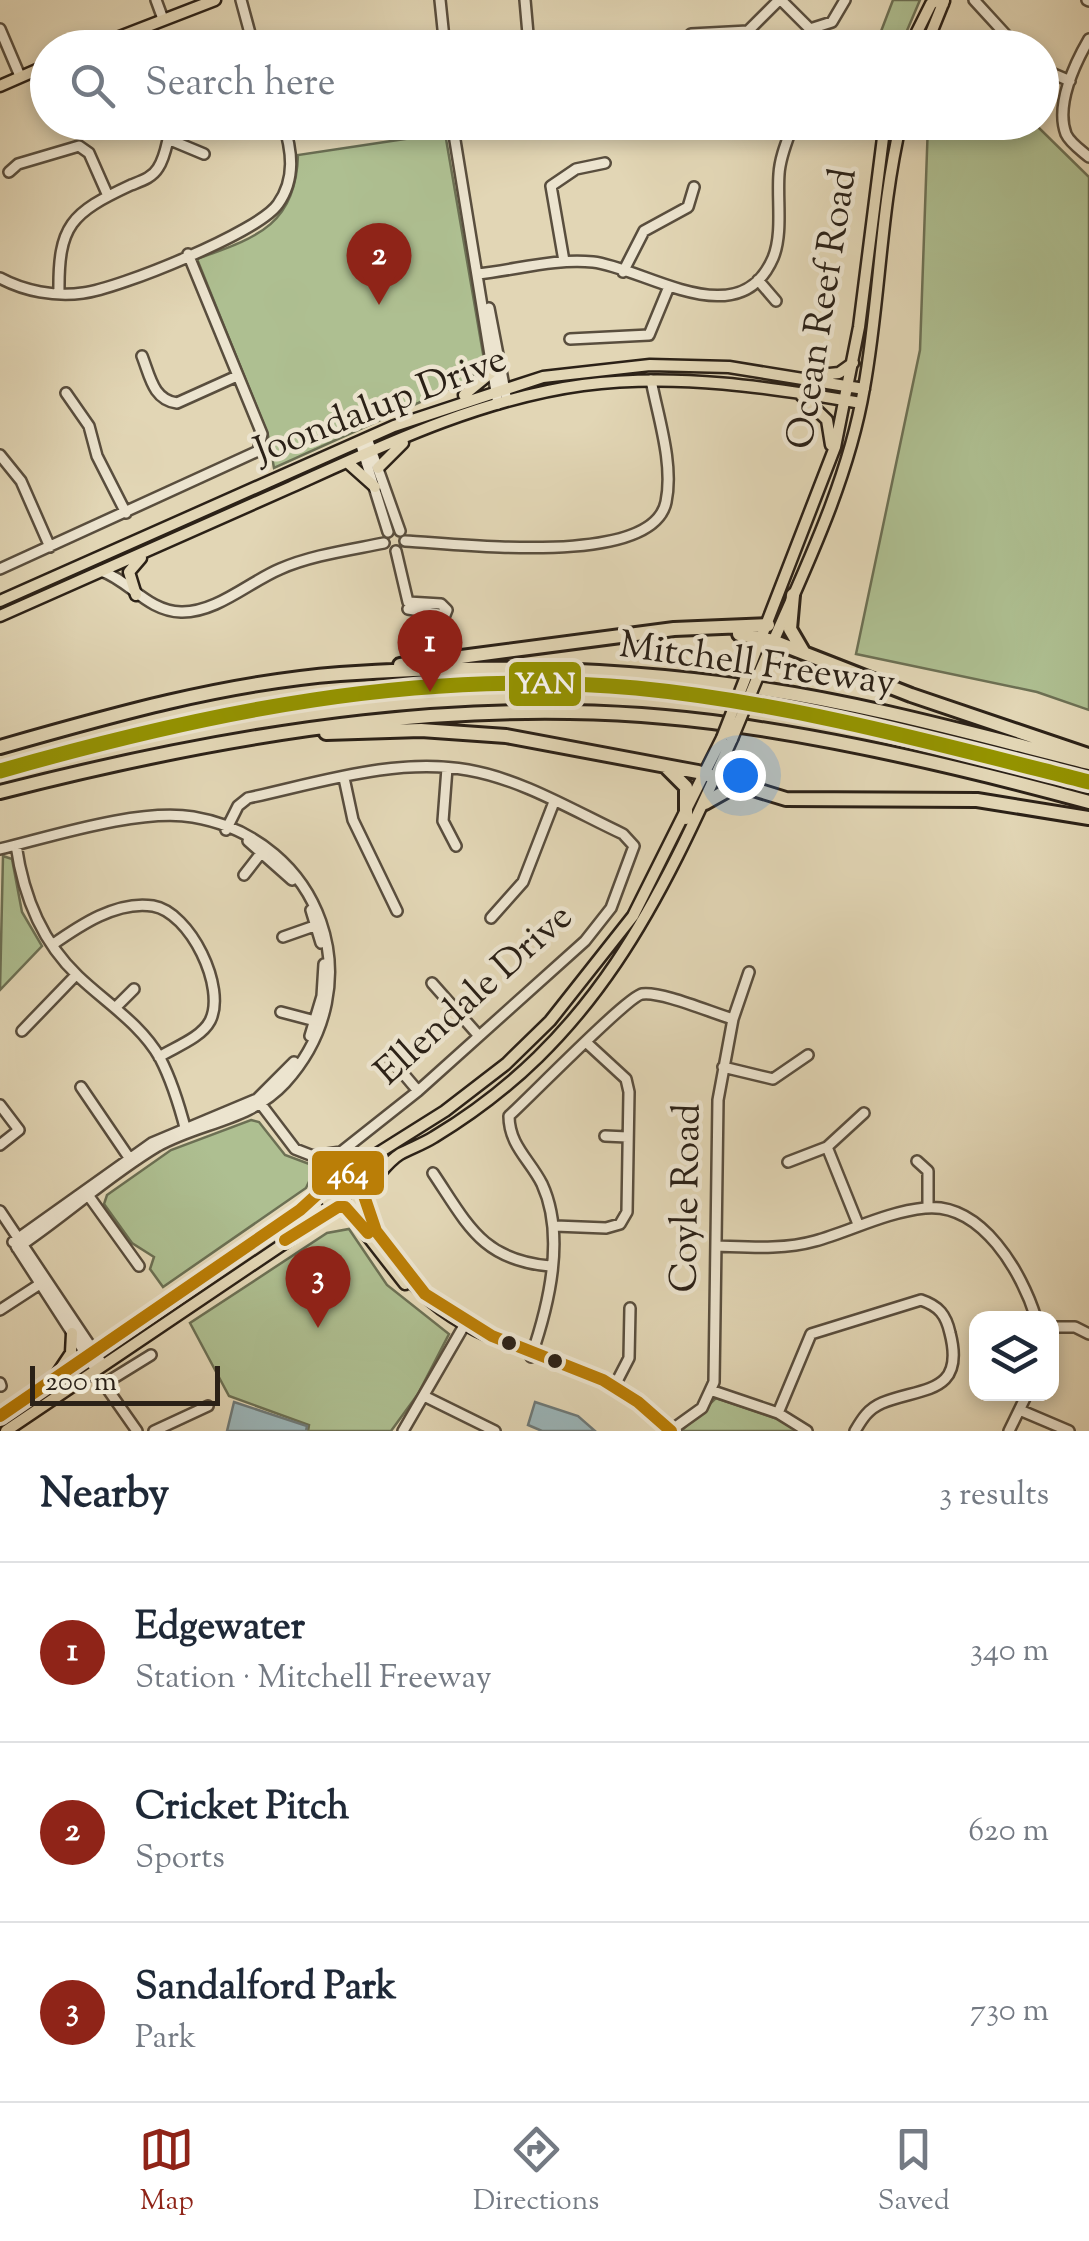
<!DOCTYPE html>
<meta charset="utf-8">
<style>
:root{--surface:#fff;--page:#f2f2f3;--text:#1f2937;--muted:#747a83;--line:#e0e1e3;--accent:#8f2418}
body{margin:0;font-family:"Sorts Mill Goudy",serif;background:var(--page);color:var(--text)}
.controls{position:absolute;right:30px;bottom:30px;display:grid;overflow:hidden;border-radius:20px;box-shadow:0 5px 15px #0003}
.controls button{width:90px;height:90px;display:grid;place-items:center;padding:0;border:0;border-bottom:2px solid var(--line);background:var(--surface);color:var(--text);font:50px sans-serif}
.scale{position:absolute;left:30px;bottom:25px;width:190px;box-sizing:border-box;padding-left:10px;border:5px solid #2b2117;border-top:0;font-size:28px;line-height:35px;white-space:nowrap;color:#2b2117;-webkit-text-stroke:8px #ece4cf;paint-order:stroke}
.you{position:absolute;left:740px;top:775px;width:35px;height:35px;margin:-25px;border:8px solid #fff;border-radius:50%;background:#1a73e8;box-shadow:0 0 0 15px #1a73e833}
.badge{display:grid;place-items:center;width:65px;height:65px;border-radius:50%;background:var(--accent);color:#fff;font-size:32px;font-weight:700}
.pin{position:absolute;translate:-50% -82px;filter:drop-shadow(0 2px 5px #0008)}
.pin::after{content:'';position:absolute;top:52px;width:35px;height:30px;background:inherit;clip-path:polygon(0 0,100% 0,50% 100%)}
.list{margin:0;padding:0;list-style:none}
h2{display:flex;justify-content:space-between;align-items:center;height:130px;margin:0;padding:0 40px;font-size:42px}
h2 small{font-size:32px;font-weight:400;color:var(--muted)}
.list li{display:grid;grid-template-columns:65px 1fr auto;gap:30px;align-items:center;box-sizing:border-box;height:180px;padding:0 40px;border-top:2px solid var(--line)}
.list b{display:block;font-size:38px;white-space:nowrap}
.list p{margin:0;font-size:32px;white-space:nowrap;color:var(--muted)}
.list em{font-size:32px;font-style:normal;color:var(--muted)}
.icon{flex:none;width:55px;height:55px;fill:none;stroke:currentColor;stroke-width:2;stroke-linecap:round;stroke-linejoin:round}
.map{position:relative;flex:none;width:1089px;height:1431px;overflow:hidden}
.search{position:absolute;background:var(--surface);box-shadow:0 5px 15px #0003;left:30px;right:30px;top:30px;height:110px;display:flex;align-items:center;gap:25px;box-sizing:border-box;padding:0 35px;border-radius:55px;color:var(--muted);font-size:38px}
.sheet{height:670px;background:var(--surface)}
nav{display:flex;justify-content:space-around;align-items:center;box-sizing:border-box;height:140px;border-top:2px solid var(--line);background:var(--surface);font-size:28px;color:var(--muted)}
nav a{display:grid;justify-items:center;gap:5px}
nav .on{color:var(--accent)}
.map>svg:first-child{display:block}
.green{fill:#aebf91;stroke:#6c7054;stroke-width:2.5}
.water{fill:#9bb6ba;stroke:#6e7a79;stroke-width:2.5}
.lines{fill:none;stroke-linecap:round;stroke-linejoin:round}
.minor-casing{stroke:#594e3e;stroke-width:14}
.major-casing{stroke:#2b2117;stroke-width:15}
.highway-casing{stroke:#2b2117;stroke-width:18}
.minor{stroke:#ece4cf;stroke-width:9}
.major{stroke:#e2d6b5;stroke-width:10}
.highway{stroke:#e2d6b5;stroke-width:12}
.major-bridge-casing{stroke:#2b2117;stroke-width:15;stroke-linecap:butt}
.major-bridge{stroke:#e2d6b5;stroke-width:10}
.bus-1-casing{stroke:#ece4cf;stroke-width:20}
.bus-1{stroke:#ba7e07;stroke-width:12}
.rail-1-casing{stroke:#ece4cf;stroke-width:22}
.rail-1{stroke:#949300;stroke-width:15}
.bus-dot{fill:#2b2117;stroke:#ece4cf;stroke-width:4}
.labels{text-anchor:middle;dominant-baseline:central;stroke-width:9;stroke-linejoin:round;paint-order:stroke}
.street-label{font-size:38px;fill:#2b2117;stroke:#ece4cf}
.line-badge{stroke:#ece4cf;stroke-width:4}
.badge-label{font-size:28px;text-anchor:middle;font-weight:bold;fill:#fff}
</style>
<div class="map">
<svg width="1089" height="1431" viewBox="0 0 1089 1431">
<rect width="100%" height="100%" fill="#e2d6b5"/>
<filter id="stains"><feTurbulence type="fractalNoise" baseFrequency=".002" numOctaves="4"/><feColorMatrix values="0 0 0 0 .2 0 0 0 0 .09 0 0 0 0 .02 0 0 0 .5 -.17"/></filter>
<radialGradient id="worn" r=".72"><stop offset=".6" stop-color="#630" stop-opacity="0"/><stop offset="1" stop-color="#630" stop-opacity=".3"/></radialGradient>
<path class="green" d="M893,0H920L900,47H875Z
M928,123H1034L1089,177V710L1037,692L856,654L920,350Z
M445,133L485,365L465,382L274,468L268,435L197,259C255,238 296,226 298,155Z
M3,856L12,859L22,912L42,946L0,990Z
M251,1120L259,1122L285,1155L312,1165L314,1171L306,1188L163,1287L150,1269L154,1257L132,1243L104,1204L107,1195L171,1150Z
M349,1229L387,1285L449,1334L418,1394L391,1431H308L309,1425L229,1396L190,1323L327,1233Z
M716,1398L781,1420L799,1431H681Z"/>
<path class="water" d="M234,1402L307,1426L306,1431H227Z
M535,1402L578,1416L595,1431H542L528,1425Z"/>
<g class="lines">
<defs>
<path id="minor" d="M156,0L163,19
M241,0L254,48
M440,0L445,48
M781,0L810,29L816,48
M974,0L1018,48
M1087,0L1089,1
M0,29L20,76
M810,29L832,22L845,0
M691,34L748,31L779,0
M1089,39C1075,63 1055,105 1066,134C1070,143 1082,151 1089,157
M523,48L528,34L525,0
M1042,69L1070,81
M452,122L498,404
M168,139L204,154
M9,172L18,164L79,146L89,153L108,196
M564,261L551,186L576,169L605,163
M623,272L644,231L688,207L694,187
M478,274C516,270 555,258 593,262C645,268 739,337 773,258C783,234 777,200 779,174C780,156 788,139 794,122
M0,278C24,291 55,297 83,293C118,289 259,232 278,204C296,179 292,150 283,122
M758,280L776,301
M59,293C58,225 71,213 131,185C141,181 152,178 158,168C167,155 167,137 173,122
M489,308L506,396
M570,339L649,335L668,289
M142,356C150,376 153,400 177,403L237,376
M66,393L89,426L97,456L126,513
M367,438L400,531
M360,442L388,532
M0,455L21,481L50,547
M405,541C456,543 652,569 666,502C674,464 658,417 651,380
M396,551L408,602L441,604L447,610L445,615L408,609
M0,569L258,451L262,434L188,254
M101,571C129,580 147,611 181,612C216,613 249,582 280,569C312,555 350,550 384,543
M447,768L443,821L456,846
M344,778L353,820L397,911
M226,830L238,806L248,798C318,783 396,757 468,770C521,779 574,811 623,834L634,846L611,908L585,941L418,1091L341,1152L313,1156L295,1149L257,1099
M248,841L292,880
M16,845C23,894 41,941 78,976C105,1002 141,1024 160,1058C171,1079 180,1108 186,1131
M0,849C53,836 140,808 193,817C322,839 374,985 285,1083C250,1121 201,1122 158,1146C109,1175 65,1216 17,1248
M244,875L265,848
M311,910L321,943
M491,918L523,882L554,802
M283,937L320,924
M52,945C79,926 117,900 153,906C190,912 227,988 210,1021C201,1038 175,1047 159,1057
M432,983L479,1036
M116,1007L134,989
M281,1012L319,1022
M22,1031L76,975
M310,1036L322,996L324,964
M390,1058L418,1091
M723,1067L773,1079L808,1055
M81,1087L132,1162
M0,1105L19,1130L0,1145
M605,1136L627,1137
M827,1147L858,1224
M917,1161L928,1171V1207
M788,1162L827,1147L864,1113
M433,1173C468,1225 482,1260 550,1266
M88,1195L139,1266
M0,1211L103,1365
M555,1226L606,1228L620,1224L627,1212L629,1092L626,1079L588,1044
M13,1242L152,1143L257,1099L294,1062
M16,1246L96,1370
M716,1246C749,1247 783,1250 815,1241C851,1231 886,1212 925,1208C982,1202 1022,1273 1036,1318
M0,1310L43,1282
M1052,1327H1075L1089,1334
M531,1357C549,1305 566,1236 542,1184C530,1160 509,1145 509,1116C529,1098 628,996 642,994C661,991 712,1013 733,1019
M0,1383L1,1386
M613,1389L629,1358L630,1308
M713,1391L778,1413L807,1431
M426,1397L495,1431
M1022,1411L1069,1431
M778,1413L811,1334L921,1300C939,1306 946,1315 950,1333C966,1395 921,1387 882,1403C868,1409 862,1419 855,1431
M137,1431L104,1384L151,1355
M154,1431L208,1406
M403,1431L465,1324
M670,1431L702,1408L714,1382L718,1100L733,1019L749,972
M1009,1431L1027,1394"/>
<path id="major" d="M91,48L215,0
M909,48L931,4L937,0L943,4
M925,48L944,1
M0,86L48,65
M820,375L839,373L853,363
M464,395L492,372
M801,395L827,420L831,445
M347,462L375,487
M378,468L403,443
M136,595L129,572L141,558
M0,601L394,426L543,377L650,365L729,367L864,389
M0,616C97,573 194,530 291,487C384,445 480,399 583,385C678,373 768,387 861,403
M747,674L835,447L859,327L885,122
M758,676C798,583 847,488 864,388C880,300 880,210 901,122
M323 1189a19 19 0 1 1 38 0a19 19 0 1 1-38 0Z
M348,1172L445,1111L506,1064L550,1021L633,916L722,738
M361,1190C376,1182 384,1164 400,1154C411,1148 423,1144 434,1137C595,1040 659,902 732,739
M358,1199C364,1207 366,1217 371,1226C388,1257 413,1288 441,1309C516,1364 601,1355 671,1431
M345,1207L405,1284
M57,1374L71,1353L72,1333
M0,1416L300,1210L323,1189
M6,1431L338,1207"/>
<path id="highway" d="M793,595L790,629L804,653
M739,634L773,641L911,695L1088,755
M400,665L674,629L768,625
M326,733L421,730L506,736L698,772L786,799L977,800L1089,818
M0,747C112,715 224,683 340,674C476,664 614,668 749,687C864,703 977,735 1089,763
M667,768L686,787V818
M0,792C238,731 488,689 734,725C854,742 972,770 1089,802
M705,803L737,785"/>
</defs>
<use href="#minor" class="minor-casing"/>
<use href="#major" class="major-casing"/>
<use href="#highway" class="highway-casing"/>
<use href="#minor" class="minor"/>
<use href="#major" class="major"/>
<use href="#highway" class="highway"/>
<defs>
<path id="major-bridge" d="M722,738L747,674
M732,739L758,676"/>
</defs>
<use href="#major-bridge" class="major-bridge-casing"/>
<use href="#major-bridge" class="major-bridge"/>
<defs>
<path id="bus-1" d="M285,1240L338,1207H345L368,1233
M0,1416L300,1210L323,1189L329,1176L343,1170L359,1181L376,1231L425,1294L492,1336L603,1380L638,1402L671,1431"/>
</defs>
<use href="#bus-1" class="bus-1-casing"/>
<use href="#bus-1" class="bus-1"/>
<defs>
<path id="rail-1" d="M0,771C206,712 420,668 636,688C790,703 939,744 1089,782"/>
</defs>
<use href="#rail-1" class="rail-1-casing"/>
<use href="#rail-1" class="rail-1"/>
</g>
<g class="bus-dot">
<circle cx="509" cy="1343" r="9"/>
<circle cx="555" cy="1361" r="9"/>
</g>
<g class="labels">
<g class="street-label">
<text transform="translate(824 309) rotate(-81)">Ocean Reef Road</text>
<text transform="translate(381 407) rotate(-21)">Joondalup Drive</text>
<text transform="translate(757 666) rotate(8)">Mitchell Freeway</text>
<text transform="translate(475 996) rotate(-42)">Ellendale Drive</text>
<text transform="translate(688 1198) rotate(-89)">Coyle Road</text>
</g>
</g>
<g class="line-badge">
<rect x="507" y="660" width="76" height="48" rx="10" fill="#949300"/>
<rect x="310" y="1149" width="76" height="48" rx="10" fill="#ba7e07"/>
</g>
<g class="badge-label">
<text x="545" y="693">YAN</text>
<text x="348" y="1183">464</text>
</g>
<rect width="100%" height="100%" filter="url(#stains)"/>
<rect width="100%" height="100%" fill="url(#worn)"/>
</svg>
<div class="controls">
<button><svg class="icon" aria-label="layers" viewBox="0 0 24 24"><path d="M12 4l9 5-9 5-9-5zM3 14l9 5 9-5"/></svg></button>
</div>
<div class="scale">200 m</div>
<div class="you"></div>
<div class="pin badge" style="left:430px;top:692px">1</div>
<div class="pin badge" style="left:379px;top:305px">2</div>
<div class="pin badge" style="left:318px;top:1328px">3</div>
<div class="search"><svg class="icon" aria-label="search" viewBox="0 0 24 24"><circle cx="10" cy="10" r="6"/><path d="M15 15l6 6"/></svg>Search here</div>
</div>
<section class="sheet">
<h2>Nearby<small>3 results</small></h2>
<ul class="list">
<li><span class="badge">1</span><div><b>Edgewater</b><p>Station · Mitchell Freeway</p></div><em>340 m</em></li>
<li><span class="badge">2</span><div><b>Cricket Pitch</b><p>Sports</p></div><em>620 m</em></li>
<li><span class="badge">3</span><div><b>Sandalford Park</b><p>Park</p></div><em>730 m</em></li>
</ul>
</section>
<nav>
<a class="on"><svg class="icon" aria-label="map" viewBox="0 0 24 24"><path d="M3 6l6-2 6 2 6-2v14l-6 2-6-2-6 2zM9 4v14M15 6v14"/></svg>Map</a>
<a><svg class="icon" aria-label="directions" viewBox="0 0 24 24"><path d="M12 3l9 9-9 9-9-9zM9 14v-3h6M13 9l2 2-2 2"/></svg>Directions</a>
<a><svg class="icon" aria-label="saved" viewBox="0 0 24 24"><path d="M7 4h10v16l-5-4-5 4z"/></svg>Saved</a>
</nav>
